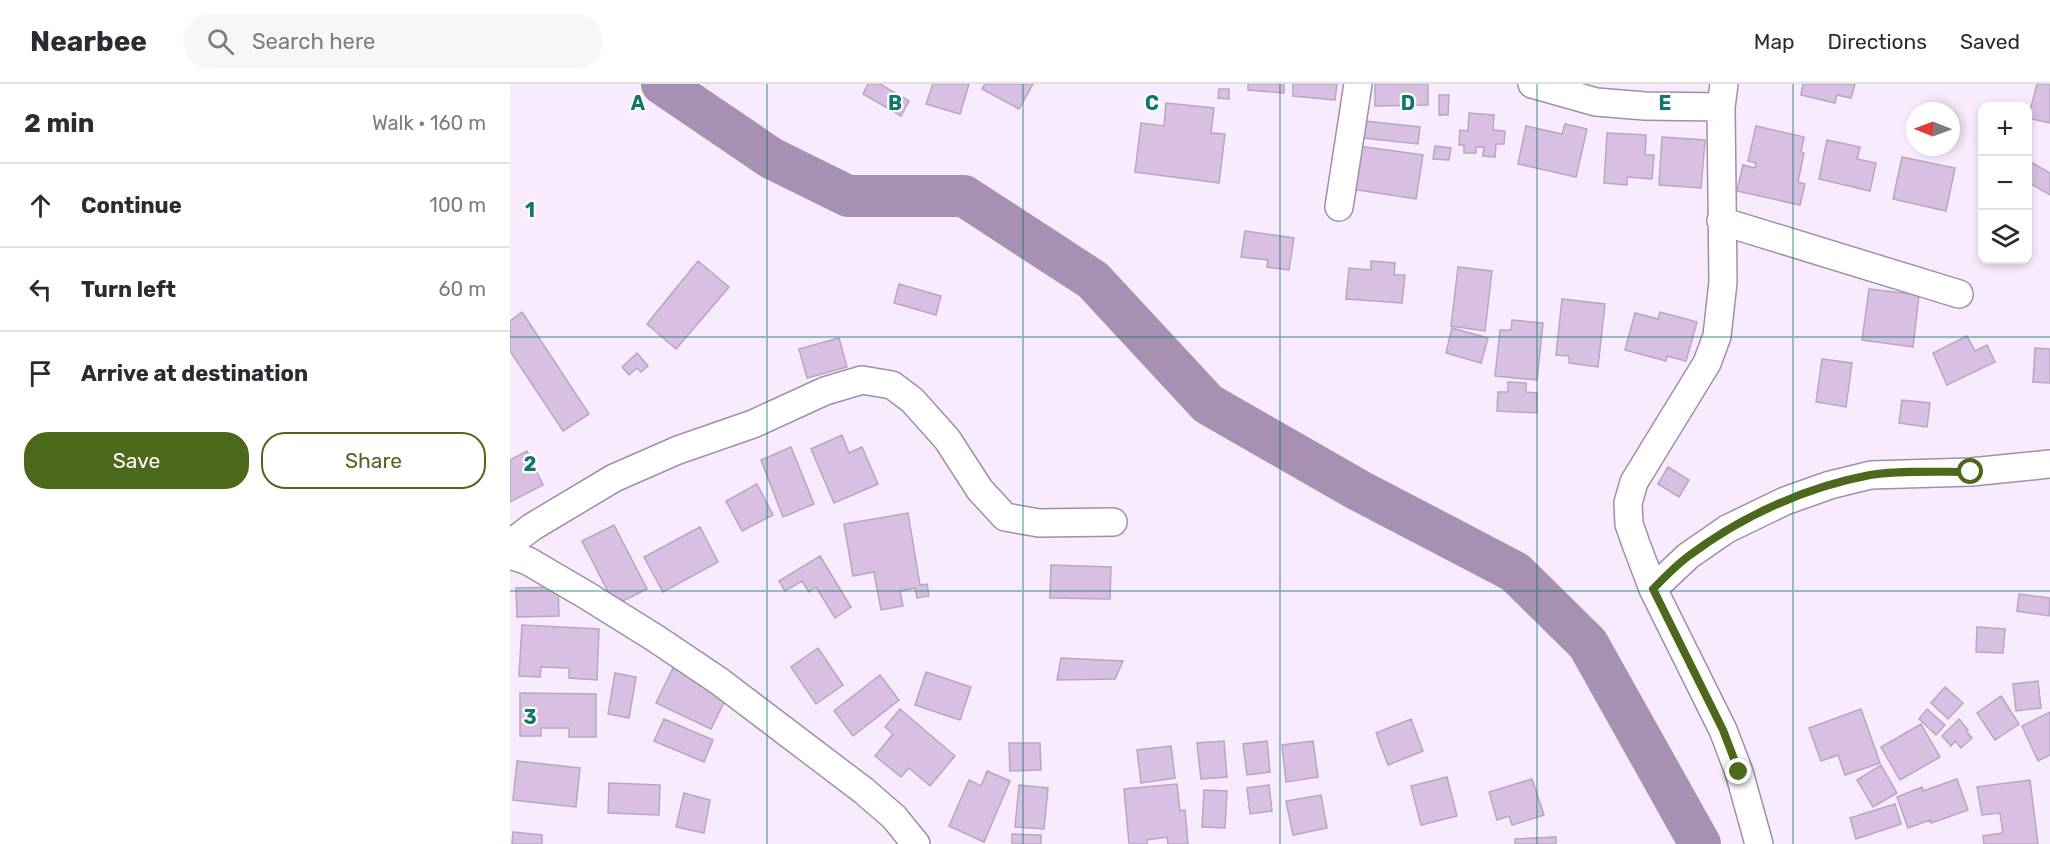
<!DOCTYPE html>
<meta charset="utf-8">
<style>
:root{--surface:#fff;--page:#f7f7f7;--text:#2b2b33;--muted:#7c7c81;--line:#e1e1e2;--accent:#4c681b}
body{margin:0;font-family:Rubik,sans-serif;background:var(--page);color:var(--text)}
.controls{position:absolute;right:18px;top:18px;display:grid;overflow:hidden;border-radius:12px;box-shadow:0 3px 9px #0003}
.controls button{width:54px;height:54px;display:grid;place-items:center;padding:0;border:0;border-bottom:2px solid var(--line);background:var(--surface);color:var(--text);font:30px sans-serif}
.compass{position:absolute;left:1396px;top:18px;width:54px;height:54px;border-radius:50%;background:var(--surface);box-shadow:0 3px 9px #0003;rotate:271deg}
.stop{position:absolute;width:18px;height:18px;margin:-14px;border:4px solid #4c681b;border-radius:50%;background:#fff}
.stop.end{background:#4c681b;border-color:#fff;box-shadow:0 2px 6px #0008}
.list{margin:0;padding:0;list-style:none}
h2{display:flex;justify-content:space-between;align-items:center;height:78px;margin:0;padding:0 24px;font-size:26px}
h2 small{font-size:20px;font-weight:400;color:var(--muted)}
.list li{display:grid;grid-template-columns:39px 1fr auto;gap:18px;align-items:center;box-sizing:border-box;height:84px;padding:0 24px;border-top:2px solid var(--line)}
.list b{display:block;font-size:22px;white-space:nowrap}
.list em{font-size:20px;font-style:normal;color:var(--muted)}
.actions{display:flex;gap:12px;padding:18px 24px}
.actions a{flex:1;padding:14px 0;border:2px solid var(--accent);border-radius:24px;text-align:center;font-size:21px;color:var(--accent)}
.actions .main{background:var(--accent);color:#fff}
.icon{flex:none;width:33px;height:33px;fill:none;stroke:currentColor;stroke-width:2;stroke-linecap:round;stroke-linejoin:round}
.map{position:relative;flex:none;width:1540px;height:760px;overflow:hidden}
header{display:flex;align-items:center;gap:36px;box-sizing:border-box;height:84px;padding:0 30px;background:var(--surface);border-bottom:2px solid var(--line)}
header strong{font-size:28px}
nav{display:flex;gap:33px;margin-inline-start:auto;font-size:21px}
.search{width:420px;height:54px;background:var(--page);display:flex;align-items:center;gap:15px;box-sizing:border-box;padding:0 21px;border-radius:33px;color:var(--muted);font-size:22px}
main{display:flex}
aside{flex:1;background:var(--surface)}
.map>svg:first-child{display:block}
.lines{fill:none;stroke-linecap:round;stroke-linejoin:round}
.river{stroke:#a790b1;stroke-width:42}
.building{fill:#d9c0e3;stroke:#b9a5c2;stroke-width:1.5}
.street-casing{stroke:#a28eaa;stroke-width:30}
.street{stroke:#fff;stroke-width:27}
.route{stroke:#4c681b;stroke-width:8}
.grid{fill:none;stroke:#0f766e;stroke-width:1.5;stroke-opacity:0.55}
.grid-label{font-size:20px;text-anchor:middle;font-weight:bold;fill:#0f766e;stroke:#fff;stroke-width:4.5;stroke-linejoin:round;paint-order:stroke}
</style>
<header>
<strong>Nearbee</strong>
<div class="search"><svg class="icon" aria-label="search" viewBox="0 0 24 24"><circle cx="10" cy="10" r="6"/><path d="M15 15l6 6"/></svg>Search here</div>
<nav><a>Map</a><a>Directions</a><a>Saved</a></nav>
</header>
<main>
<aside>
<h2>2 min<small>Walk · 160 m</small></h2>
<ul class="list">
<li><svg class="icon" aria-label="ahead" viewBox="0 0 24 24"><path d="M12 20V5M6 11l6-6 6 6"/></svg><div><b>Continue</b></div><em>100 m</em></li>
<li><svg class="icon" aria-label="left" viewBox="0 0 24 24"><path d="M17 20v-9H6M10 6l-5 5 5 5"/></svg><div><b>Turn left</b></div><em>60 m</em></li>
<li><svg class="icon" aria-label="arrive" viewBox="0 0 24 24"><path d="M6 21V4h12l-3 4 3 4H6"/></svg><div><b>Arrive at destination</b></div></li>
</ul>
<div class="actions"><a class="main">Save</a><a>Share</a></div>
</aside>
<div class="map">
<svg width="1540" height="760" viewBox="0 0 1540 760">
<rect width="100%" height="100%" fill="#f8ebfd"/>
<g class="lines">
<path class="river" d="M152,0L261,74L338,112H454L583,196L698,320L848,406L1005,488L1078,560L1190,760"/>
</g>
<path class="building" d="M358,0H370L399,17L391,32L353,10Z
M423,0H459L450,30L416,20Z
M475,0H523L509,25L472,5Z
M738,0H774V9L738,6Z
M783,0H827L825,16L783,12Z
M865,0H918V21L865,22Z
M1293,0H1345L1341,14L1327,11L1325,19L1291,11Z
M1527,0H1540V39L1518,34Z
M709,5H719V15L708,14Z
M929,11H939L938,31H929Z
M656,19L704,24L701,49L715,50L709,99L625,88L631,39L654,42Z
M959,29L984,31L983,46L995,47L994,60H986L985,73L973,72L974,63H966V69H954V61H949L950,46L958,47Z
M855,37L910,43L908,60L854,54Z
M1055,40L1077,45L1066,93L1008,80L1016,42L1052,50Z
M1246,42L1294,53L1291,68L1294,69L1288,98L1295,100L1290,121L1227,107L1233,81L1245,84L1246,79L1238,77Z
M1097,49L1136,51L1135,71H1144L1142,95L1117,93V101L1094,99Z
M1152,53L1195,56L1191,104L1149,101Z
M1317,56L1350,63L1347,75L1366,79L1360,107L1309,95Z
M848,62L913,71L906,115L842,105Z
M925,62L941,64L939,76L923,75Z
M1392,73L1445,84L1436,127L1383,115Z
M1519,77L1540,89V111L1518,98V80Z
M735,147L784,154L779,186L757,183L758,176L731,173Z
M188,177L219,203L166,265L137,240Z
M861,177L885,179L884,191H895L892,219L836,215L839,184L861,186Z
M948,183L982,187L975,247L941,242Z
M389,200L431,212L426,231L384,219Z
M1359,205L1409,211L1403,263L1352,256Z
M1052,215L1095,220L1088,283L1059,279V272L1046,271Z
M12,228L79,330L53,347L0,267V237Z
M1150,228L1187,238L1176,277L1157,272L1156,277L1115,266L1125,229L1148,235Z
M1002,236L1033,239L1027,296L985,292L990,246H1001Z
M942,244L978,254L971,279L936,269Z
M1457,252L1465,267L1477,261L1485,278L1437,301L1423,269Z
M329,254L337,283L297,294L289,265Z
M1525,264L1540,265V299L1523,298Z
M127,269L138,282L131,288L127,284L119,291L112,283Z
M1312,275L1342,279L1336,323L1306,318Z
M998,298L1016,299V308L1027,309V329L987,327L988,308H998Z
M1392,316L1420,319L1417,343L1389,339Z
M332,351L339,369L352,363L368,400L324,419L301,365Z
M281,363L304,420L273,433L251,376Z
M17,367L33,401L0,418V376Z
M1158,383L1179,396L1169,413L1148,400Z
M247,400L263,431L232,447L216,417Z
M398,429L410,501L417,500L419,512L407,514L405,504L390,507L393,522L371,526L364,488L343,492L334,440Z
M104,441L137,505L105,521L72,457Z
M190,443L208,478L153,508L134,473Z
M310,472L341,523L325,534L306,503L299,508L292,497L275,507L269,497Z
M541,481L601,483L600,515L540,514Z
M48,503L49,532L7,533L6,504Z
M1509,510L1540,514L1539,532L1507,527Z
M12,541L89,545L87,596L59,594V584L31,583L30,593L9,592Z
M1467,543L1495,545L1493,569L1466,568Z
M308,564L333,601L306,620L281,583Z
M551,574L613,577L605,595L547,596Z
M163,584L218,610L201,645L146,619Z
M416,588L461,603L450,636L405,621Z
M105,589L126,593L119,634L98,630Z
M370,591L389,616L343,652L324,627Z
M1528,597L1531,624L1506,627L1503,600Z
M1435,603L1453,619L1438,635L1421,619Z
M10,609L86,610V653H59V644H31V652H10Z
M1491,612L1509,640L1485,656L1467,629Z
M390,625L445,672L420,702L399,684L391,693L365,672L383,650L375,643Z
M1351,625L1370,679L1335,691L1328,671L1311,677L1299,644Z
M1417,625L1435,641L1426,651L1409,635Z
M1540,628V671L1528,677L1512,642Z
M154,635L203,656L194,678L144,657Z
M901,635L913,667L878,681L866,649Z
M1449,635L1458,646L1456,647L1462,654L1451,664L1445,657L1441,662L1432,652Z
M1411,640L1430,673L1390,696L1371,663Z
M714,657L717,693L691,695L687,659Z
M757,657L760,688L737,691L733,660Z
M803,657L808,693L776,698L772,661Z
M499,659H530L531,686L500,687Z
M661,662L665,694L631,699L627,666Z
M7,677L70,684L66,723L3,716Z
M1371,681L1387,709L1363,723L1347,696Z
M477,687L500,697L474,758L439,742L459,696L471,702Z
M937,693L947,732L911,741L901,702Z
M1022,695L1034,731L1002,741L999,732L987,736L979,708Z
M1447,695L1458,726L1421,739L1420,736L1398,744L1387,713L1412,703L1413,707Z
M1520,696L1528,760H1474L1473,752L1493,749L1490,729L1472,731L1467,703Z
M99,699L150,701L149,731L98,729Z
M667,700L670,727L675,726L678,760H658L657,753L637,756V760H619L614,705Z
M509,701L538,704L534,745L505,743Z
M759,701L762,727L740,730L737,704Z
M694,706L717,707L715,744L692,743Z
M174,709L200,716L194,749L166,743Z
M811,711L817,744L783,751L776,717Z
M1385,720L1391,740L1346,755L1340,734Z
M3,748L32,751V760H2Z
M502,750L531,751V760H502Z
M1046,753V760H1005V755Z"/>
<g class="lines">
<defs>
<path id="street" d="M1022,0L1086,18L1135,22L1211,23
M1214,0L1211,23L1213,198L1207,252L1197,279L1124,398L1118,419L1119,440L1126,460L1143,505L1213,646L1229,688L1249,760
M829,123L848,0
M1211,137L1449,210
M0,460L22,443L104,394L168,366L243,340L315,307L352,296L382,301L402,316L437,355L470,406L495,433L529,439L603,438
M0,471L18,477L76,511L145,554L209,597L354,707L384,733L406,760
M1143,505L1178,472L1217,445L1275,417L1320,401L1361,391L1461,388L1540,380"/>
</defs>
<use href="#street" class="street-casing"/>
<use href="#street" class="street"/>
</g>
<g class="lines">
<path class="route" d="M1229,688L1213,646L1143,505C1155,493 1167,480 1180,471C1232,432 1296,403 1360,391C1393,386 1428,388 1461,388"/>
</g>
<path class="grid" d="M257,0V760M513,0V760M770,0V760M1027,0V760M1283,0V760M0,253H1540M0,507H1540"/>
<g class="grid-label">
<text x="128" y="26">A</text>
<text x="385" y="26">B</text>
<text x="642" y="26">C</text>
<text x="898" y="26">D</text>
<text x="1155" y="26">E</text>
<text x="20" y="133">1</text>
<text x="20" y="387">2</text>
<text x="20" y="640">3</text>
</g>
</svg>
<div class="controls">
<button>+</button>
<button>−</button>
<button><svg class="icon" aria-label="layers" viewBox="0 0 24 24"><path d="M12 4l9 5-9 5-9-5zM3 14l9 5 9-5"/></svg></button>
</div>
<svg class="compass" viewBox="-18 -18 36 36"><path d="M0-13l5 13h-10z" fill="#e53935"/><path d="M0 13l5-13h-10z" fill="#7c7c81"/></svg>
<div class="stop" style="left:1461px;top:388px"></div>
<div class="stop end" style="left:1229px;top:688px"></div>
</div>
</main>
